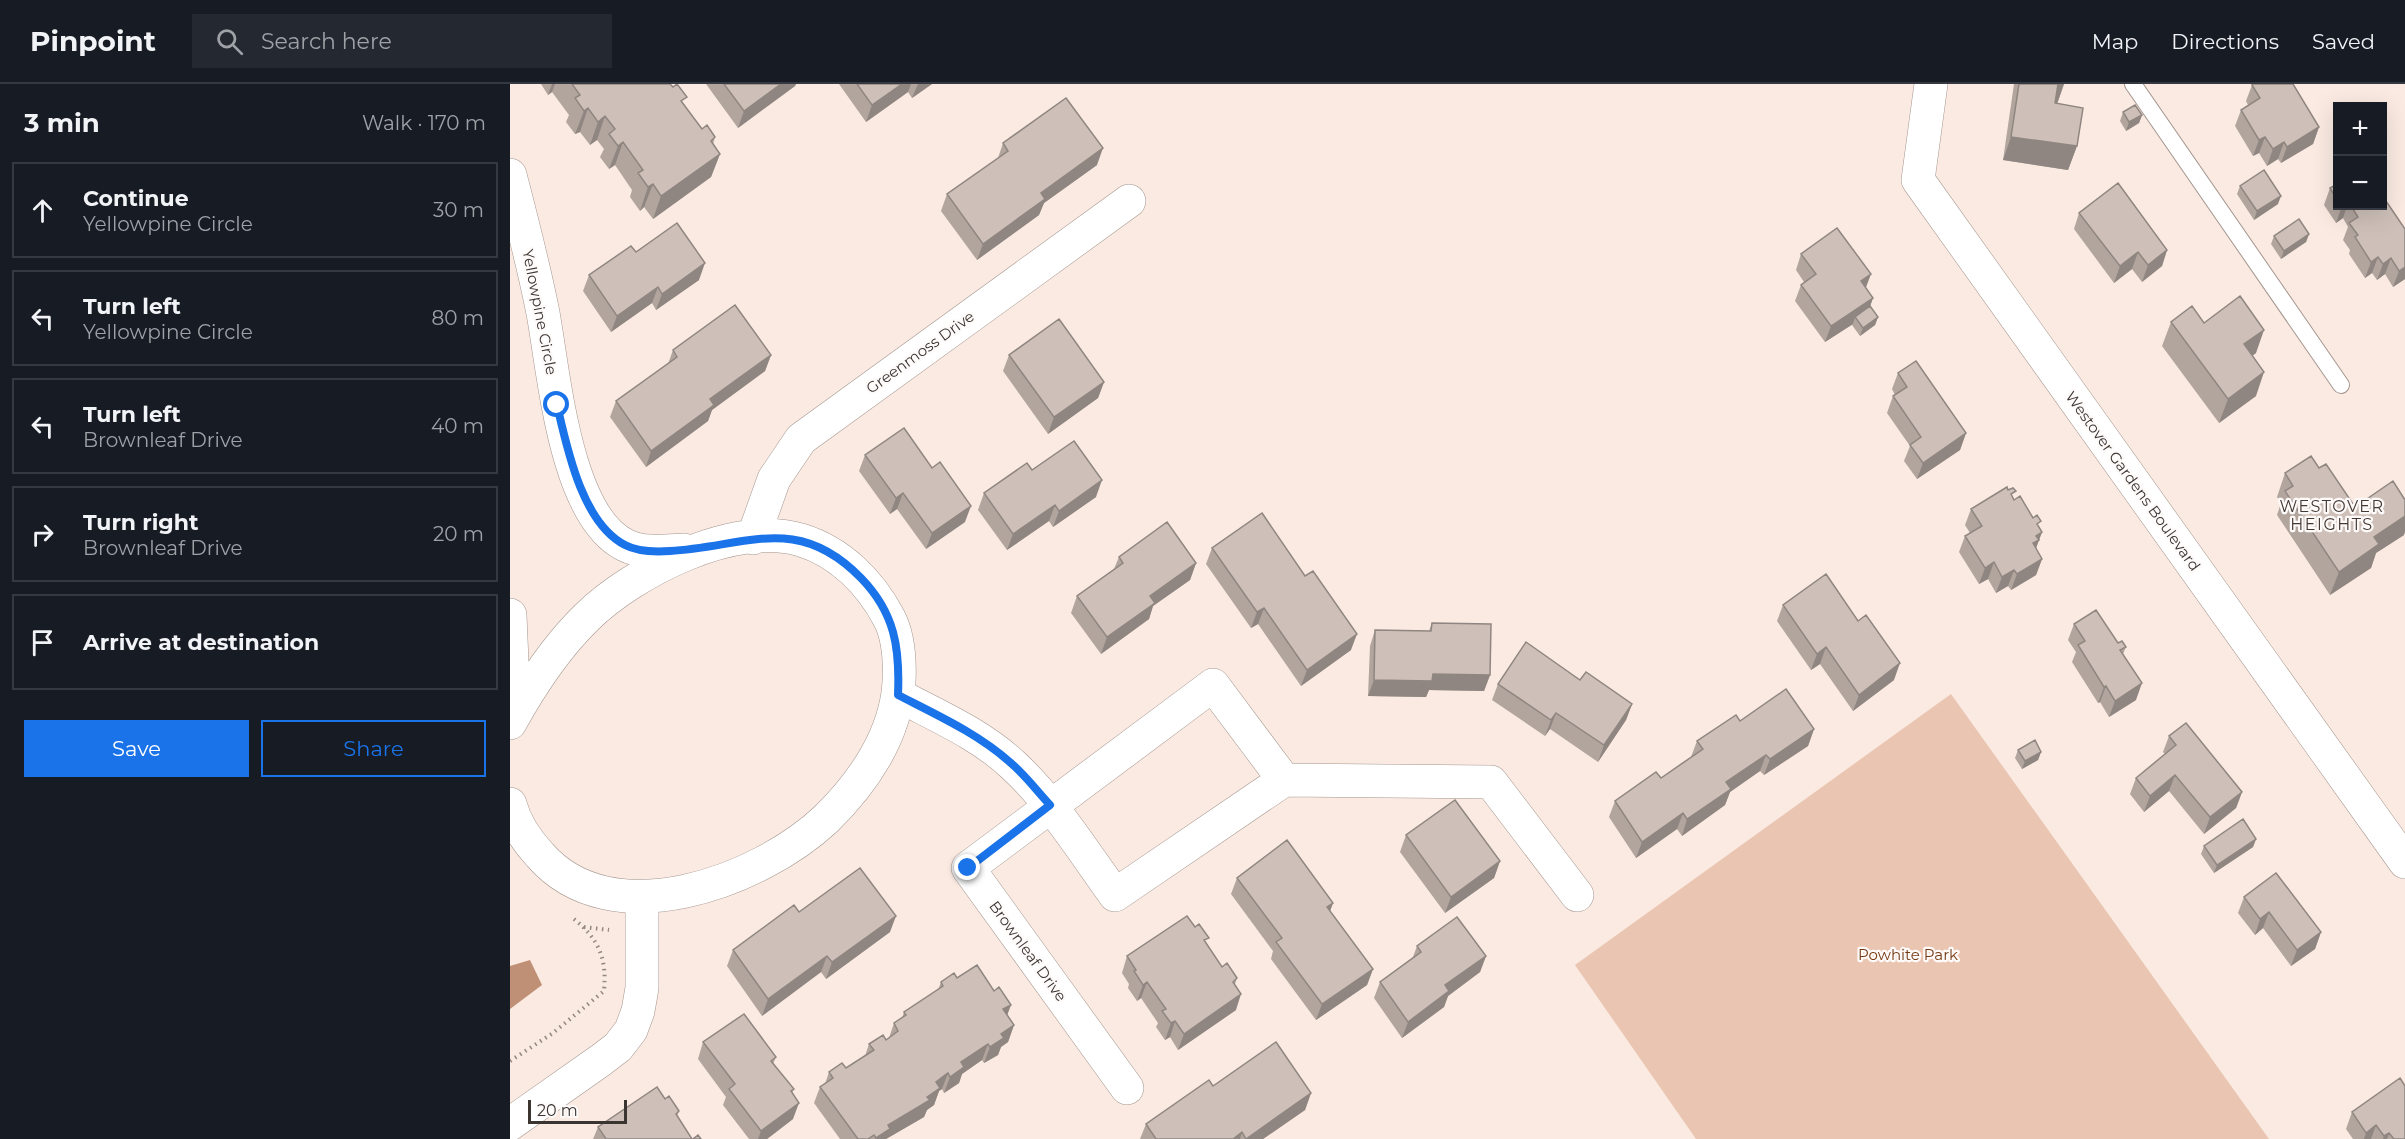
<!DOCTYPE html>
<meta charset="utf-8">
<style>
:root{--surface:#171b24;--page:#242831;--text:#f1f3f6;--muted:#9ea1a6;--line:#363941;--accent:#1a73e8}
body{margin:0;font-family:Montserrat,sans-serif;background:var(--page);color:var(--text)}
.controls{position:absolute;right:18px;top:18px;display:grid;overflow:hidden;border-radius:0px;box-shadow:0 6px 24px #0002}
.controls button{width:54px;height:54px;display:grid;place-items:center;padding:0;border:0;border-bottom:2px solid var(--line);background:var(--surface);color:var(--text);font:30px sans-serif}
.scale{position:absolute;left:18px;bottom:15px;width:99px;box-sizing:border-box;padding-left:6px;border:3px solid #3b3532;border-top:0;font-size:16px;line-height:21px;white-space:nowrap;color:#3b3532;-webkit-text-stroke:4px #fdfaf9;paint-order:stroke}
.stop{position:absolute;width:18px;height:18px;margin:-14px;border:4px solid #1a73e8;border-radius:50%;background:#fff}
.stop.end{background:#1a73e8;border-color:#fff;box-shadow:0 2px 6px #0008}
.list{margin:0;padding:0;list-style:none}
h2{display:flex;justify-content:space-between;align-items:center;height:78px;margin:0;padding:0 24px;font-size:26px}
h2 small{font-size:20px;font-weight:400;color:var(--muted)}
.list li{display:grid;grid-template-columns:39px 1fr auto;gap:18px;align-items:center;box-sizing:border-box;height:96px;margin:0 12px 12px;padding:0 12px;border:2px solid var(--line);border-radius:0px}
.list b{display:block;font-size:22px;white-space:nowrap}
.list p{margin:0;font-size:20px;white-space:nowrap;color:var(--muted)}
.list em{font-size:20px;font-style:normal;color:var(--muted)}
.actions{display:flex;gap:12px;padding:18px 24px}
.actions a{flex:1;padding:14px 0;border:2px solid var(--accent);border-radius:0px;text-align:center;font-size:21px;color:var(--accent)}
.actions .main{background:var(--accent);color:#fff}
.icon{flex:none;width:33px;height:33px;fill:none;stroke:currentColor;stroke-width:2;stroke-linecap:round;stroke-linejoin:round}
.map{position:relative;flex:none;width:1895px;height:1055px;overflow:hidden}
header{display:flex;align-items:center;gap:36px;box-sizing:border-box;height:84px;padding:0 30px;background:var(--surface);border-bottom:2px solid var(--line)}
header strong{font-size:28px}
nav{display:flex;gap:33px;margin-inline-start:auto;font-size:21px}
.search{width:420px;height:54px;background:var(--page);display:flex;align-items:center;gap:15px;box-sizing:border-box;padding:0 21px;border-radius:0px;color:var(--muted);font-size:22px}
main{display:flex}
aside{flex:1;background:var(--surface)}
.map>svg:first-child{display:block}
.green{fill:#eac5b1}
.water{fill:#c09076}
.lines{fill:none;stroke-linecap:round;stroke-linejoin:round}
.lane-casing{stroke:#a4968f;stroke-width:18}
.street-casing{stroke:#a4968f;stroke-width:34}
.path{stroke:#928882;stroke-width:4;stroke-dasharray:1.5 4.5;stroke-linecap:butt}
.lane{stroke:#fff;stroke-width:16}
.street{stroke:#fff;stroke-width:33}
.wall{fill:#b1a59e}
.shaded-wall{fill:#908681}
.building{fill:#cec0b8;stroke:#908681;stroke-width:1.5}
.route{stroke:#1a73e8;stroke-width:8}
.labels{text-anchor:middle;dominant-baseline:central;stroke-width:4.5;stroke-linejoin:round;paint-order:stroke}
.street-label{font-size:15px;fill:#3b3532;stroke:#fdfaf9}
.park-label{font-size:15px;fill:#753912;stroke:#fdfaf9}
.neighbourhood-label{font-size:16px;letter-spacing:1.5px;fill:#453933;stroke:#fdfaf9}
</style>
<header>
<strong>Pinpoint</strong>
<div class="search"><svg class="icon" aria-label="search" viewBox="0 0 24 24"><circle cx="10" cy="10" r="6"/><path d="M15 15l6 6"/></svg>Search here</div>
<nav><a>Map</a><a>Directions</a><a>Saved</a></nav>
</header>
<main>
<aside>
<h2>3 min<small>Walk · 170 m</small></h2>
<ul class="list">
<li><svg class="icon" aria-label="ahead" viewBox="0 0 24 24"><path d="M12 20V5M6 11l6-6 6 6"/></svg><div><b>Continue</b><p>Yellowpine Circle</p></div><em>30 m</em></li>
<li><svg class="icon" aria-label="left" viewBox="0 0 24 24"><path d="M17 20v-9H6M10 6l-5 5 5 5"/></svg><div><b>Turn left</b><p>Yellowpine Circle</p></div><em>80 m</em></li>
<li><svg class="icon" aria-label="left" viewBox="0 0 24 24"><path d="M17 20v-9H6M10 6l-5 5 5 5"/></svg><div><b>Turn left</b><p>Brownleaf Drive</p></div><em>40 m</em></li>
<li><svg class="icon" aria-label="right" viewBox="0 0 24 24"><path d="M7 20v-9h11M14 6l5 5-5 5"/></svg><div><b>Turn right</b><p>Brownleaf Drive</p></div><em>20 m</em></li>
<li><svg class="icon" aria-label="arrive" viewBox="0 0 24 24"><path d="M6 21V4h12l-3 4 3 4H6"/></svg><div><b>Arrive at destination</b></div></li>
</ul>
<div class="actions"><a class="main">Save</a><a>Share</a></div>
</aside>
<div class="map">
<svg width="1895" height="1055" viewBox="0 0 1895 1055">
<rect width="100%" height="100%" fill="#faeae2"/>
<path class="green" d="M1441,610L1759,1055H1186L1065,881Z"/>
<path class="water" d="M20,876L32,901L0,925V882Z"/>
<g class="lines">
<defs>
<path id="lane" d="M1623,0L1831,301"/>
<path id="street" d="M1421,0L1408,96L1895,778
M0,91C12,137 24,183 33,229C44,289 55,431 115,461C132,470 155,467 174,466
M243,454L264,395L291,355L619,117
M0,531L2,578L0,620
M388,611C427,632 470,650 503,681C543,718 573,767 605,811L774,696L981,698L1067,811
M0,639C21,601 45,564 77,533C123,488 224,436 291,456C330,468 360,498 379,534C389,553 390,577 389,598C386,651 353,699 316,735C249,798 101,853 30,771C17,757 5,739 0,720
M617,1004L458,784L703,601L774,696
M0,1040L91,976L108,963L121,946L128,927L132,904V814"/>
</defs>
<use href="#lane" class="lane-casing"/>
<use href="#street" class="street-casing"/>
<path class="path" d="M74,843L99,846
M0,977L43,949L94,907C97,875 89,855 64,835"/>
<use href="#lane" class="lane"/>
<use href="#street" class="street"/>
</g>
<path class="wall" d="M31,0H160L192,45L205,53L203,60L210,70L201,93L143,135L134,123L130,127L120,113L122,106L105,81L99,85L90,73L94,65L87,56L80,61L70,48L65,50L56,38L59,31L42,8L38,11Z
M196,0H286L285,2L228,44Z
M329,0H422L402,14L398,8L356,38Z
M1504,0H1554L1547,20L1567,62L1558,86L1493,76Z
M1742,1L1809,43L1803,60L1771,79L1768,75L1757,82L1749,69L1743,72L1725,42L1731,26L1738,21L1736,17Z
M1613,28L1632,31L1629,39L1616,47L1610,37Z
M493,59L587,81L534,119L529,131L467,176L431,127L437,110L488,74Z
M1827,100V122H1872L1895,145V195L1883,203L1875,190L1867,196L1862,189L1855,194L1839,170L1840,166L1833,156L1838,143L1833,134L1826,139L1814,121L1820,104Z
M1730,102L1768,120L1744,136L1727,110Z
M1569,129L1657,166L1652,182L1632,198L1622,185L1604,199L1564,145Z
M1799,150L1796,158L1771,175L1761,160L1764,152Z
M126,168L189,196L146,226L142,219L101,248L73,207L79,191Z
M1291,170L1356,204L1363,214L1360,222L1368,233L1365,241L1350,252L1342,241L1343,240L1315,258L1285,217L1291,201L1294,198L1286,186Z
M1661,238L1694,239L1746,269L1742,272L1746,312L1709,339L1652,262Z
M163,266L261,271L255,287L202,326L198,337L136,383L100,333L106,317L158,280Z
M499,271L594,298L588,314L538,350L493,287Z
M1388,289L1456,349L1450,366L1407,395L1394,377L1400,362L1377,329L1383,312L1385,311L1382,305Z
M355,371L455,438L416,465L387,425L380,430L349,387Z
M1809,384L1845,423L1894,451L1866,469L1861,484L1820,511L1767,431L1771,419L1767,413L1775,389Z
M522,386L586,413L543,443L539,437L497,466L468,426L474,409Z
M1503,414L1529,443L1532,448L1526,464L1532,475L1526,491L1501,506L1498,502L1486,509L1478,495L1469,500L1449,468L1455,452L1460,449L1455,441L1461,425Z
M702,464L841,566L791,602L748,540L741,544L696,480Z
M609,473L686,479L680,496L643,522L639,535L591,570L561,529L567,512L604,485Z
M1273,521L1384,596L1343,627L1310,580L1301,586L1267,537Z
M922,539L980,591L974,607L919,606L916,613L858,612L860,562L865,546L919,547Z
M1564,540L1616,563L1613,570L1626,616L1599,633L1590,618L1588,619L1562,578L1566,568L1558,556Z
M1070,596L1122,620L1116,636L1088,678L1040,645L1035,652L982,616L988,600Z
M1230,637L1304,645L1298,662L1254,691L1250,687L1220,708L1215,721L1172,752L1167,745L1126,774L1099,733L1105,717L1151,694L1181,673L1187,657Z
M1659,652L1732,708L1726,724L1694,750L1659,707L1634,728L1620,710L1626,694L1655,670L1653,668Z
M1508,666L1531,668L1528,676L1512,685L1505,674Z
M896,751L990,777L984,794L935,829L890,768Z
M1746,755L1743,763L1704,789L1691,770L1694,762Z
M727,794L823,819L820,827L863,885L857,901L806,936L761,875L763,867L721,810Z
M1734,813L1811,848L1805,865L1781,882L1753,844L1745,851L1728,829Z
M289,828L380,848L316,895L311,888L252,932L217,882L223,866Z
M685,843L712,883L727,894L725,900L726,926L668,966L660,953L655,956L646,943L648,939L631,914L627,917L618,904L619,900L612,889L617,872Z
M907,862L976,872L970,888L938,912L934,923L892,954L864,914L870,898L903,873Z
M447,894L497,931L504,941L498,958L491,963L488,971L474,979L472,976L452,990L449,999L434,1009L432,1005L429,1007L424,1021L417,1026L414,1033L376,1055H330L304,1019L310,1003L315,1000L319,988L336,984L355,972L359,960L376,956L379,954L384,939L392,934L394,928L428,906L431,898Z
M193,958L266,973L263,980L284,1005L282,1009L283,1035L257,1055H239L213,1021L216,1013L188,975Z
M703,1002L801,1009L795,1026L753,1055H630L636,1040Z
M155,1015L169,1027L167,1032L182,1055H83L88,1043Z
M1842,1028L1895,1055H1843L1836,1045Z"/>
<path class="shaded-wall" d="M42,0H45L42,8L38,11Z
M271,0H286L285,2L228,44L234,27Z
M392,0H401L398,8L356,38L362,21Z
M408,0H422L402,14Z
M1548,0H1554L1546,23H1540Z
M78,24L70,48L65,50L74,27Z
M1632,31L1629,39L1616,47L1619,38Z
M95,32L87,56L80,61L88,38Z
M1809,43L1803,60L1771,79L1777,63Z
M1501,53L1567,62L1558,86L1493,76Z
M1755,53L1749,69L1743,72L1749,56Z
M113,58L105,81L99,85L108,62Z
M1774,58L1768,75L1757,82L1763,65Z
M593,64L587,81L534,119L529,131L467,176L473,160L531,109Z
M210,70L201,93L143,135L151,112Z
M143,100L134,123L130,127L138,103Z
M1771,112L1768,120L1744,136L1747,127Z
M1832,122H1837L1833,134L1826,139Z
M1799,150L1796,158L1771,175L1774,167Z
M1657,166L1652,182L1632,198L1638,181Z
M1628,168L1622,185L1604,199L1610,182Z
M1868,173L1862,189L1855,194L1861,178Z
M1881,174L1875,190L1867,196L1873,180Z
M195,179L189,196L146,226L152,210Z
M1895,183V195L1883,203L1889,187Z
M1361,190L1355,206L1351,197Z
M148,203L142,219L101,248L107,232Z
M1363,214L1357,231L1345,233L1343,240L1315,258L1321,242Z
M1368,233L1365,241L1350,252L1353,244Z
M1754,246L1746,269L1726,284L1734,260Z
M261,271L255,287L202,326L198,337L136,383L141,367L200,315Z
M1754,288L1746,312L1709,339L1718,315Z
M594,298L588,314L538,350L544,333Z
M1456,349L1450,366L1407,395L1413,379Z
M592,396L586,413L543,443L549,427Z
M393,409L387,425L380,430L386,414Z
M545,421L539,437L497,466L503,450Z
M461,422L455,438L416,465L422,449Z
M1895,432V448L1894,451L1866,469L1861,484L1820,511L1829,488L1864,453Z
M1532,448L1526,464L1517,475L1526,452Z
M1532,475L1526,491L1501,506L1507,490Z
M1484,478L1478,495L1469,500L1475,484Z
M686,479L680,496L643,522L639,535L591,570L597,553L640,512Z
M1504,486L1498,502L1486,509L1492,493Z
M754,524L748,540L741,544L747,528Z
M847,550L841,566L791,602L797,586Z
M1316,563L1310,580L1301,586L1307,570Z
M1390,579L1384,596L1343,627L1349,611Z
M923,590L980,591L974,607L919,606L916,613L858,612L864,596Z
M1632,599L1626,616L1599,633L1605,617Z
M1596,602L1590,618L1588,619L1594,603Z
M1122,620L1116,636L1088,678L1094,661Z
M1046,629L1040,645L1035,652L1041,636Z
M1304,645L1298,662L1254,691L1260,675Z
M1531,668L1528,676L1512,685L1515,677Z
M1256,671L1250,687L1220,708L1215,721L1172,752L1177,735L1216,698Z
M1665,691L1659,707L1634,728L1640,712Z
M1732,708L1726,724L1694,750L1700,733Z
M1173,729L1167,745L1126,774L1132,758Z
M1746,755L1743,763L1704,789L1707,781Z
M990,777L984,794L935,829L941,813Z
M823,819L817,835V823Z
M1759,828L1753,844L1745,851L1750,835Z
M386,832L380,848L316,895L322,878Z
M1811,848L1805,865L1781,882L1787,866Z
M317,872L311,888L252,932L258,915Z
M976,872L970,888L938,912L934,923L892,954L898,938L935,901Z
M863,885L857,901L806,936L812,920Z
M637,898L631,914L627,917L633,901Z
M731,910L726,926L668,966L674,950Z
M501,921L495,937L493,925Z
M665,937L660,953L655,956L661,939Z
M504,941L498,958L491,963L488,971L474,979L480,963L491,950Z
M478,960L472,976L452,990L449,999L434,1009L440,993L451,978Z
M438,989L432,1005L429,1007L424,1021L417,1026L414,1033L376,1055H366L378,1041L417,1013L426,998Z
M801,1009L795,1026L753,1055H736Z
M289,1019L283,1035L257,1055H248L251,1047Z
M1866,1041L1861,1055H1854L1856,1049Z
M732,1048L730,1055H723Z
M1879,1049L1877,1055H1873L1874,1052Z"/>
<path class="building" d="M62,0H160L163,3L167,0L177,13L171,17L192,45L197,41L205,53L201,57L210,70L151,112L143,100L138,103L128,89L133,86L113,58L108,62L99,50L105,45L95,32L88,38L78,24L74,27L65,14L70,11Z
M214,0H271L234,27Z
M347,0H392L362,21Z
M1509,0H1548L1545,19L1573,24L1567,62L1501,53Z
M1742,0H1783L1809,43L1777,63L1774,58L1763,65L1755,53L1749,56L1731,26L1750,14L1742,1Z
M556,14L593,64L531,109L535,115L473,160L437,110L498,67L493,59Z
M1625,21L1632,31L1619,38L1613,28Z
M1754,86L1771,112L1747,127L1730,102Z
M1608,99L1657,166L1638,181L1628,168L1610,182L1569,129Z
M1827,100V116L1820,104Z
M1876,117L1895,145V183L1889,187L1881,174L1873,180L1868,173L1861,178L1845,153L1848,151L1839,139L1848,133L1841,122H1872V119Z
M1789,135L1799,150L1774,167L1764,152Z
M167,139L195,179L152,210L148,203L107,232L79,191L121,162L126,168Z
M1327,144L1361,190L1351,197L1363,214L1321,242L1291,201L1306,190L1291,170Z
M1730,212L1754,246L1734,260L1754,288L1718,315L1661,238L1682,222L1694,239Z
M225,221L261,271L200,315L204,321L141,367L106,317L167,273L163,266Z
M1360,222L1368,233L1353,244L1345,233Z
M549,235L594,298L544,333L499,271Z
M1406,277L1456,349L1413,379L1400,361L1411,353L1383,312L1397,303L1388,289Z
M394,344L422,384L430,378L461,422L422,449L393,409L386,414L355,371Z
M564,357L592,396L549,427L545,421L503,450L474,409L517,379L522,386Z
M1801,372L1809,384L1816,380L1845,423L1883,397L1895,416V432L1864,453L1869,460L1829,488L1775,407L1783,402L1775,389Z
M1497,403L1498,406L1503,404L1506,407L1501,410L1504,416L1510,412L1523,434L1527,431L1531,437L1527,440L1532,448L1526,452L1529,456L1523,459L1532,475L1507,490L1504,486L1492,493L1484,478L1475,484L1455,452L1472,442L1461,425Z
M752,429L795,492L803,487L847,550L797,586L754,524L747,528L702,464Z
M657,438L686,479L640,512L645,519L597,553L567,512L613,479L609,473Z
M1316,490L1348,537L1356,531L1390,579L1349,611L1316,563L1307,570L1273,521Z
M1586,526L1608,559L1612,557L1616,563L1610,566L1632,599L1605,617L1596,602L1594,603L1568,561L1575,557L1564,540Z
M922,539L981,540L980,591L923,590L922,597L864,596L865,546L921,547Z
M1016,558L1070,596L1076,588L1122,620L1094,661L1046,629L1041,636L988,600Z
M1276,605L1304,645L1260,675L1256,671L1216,698L1221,705L1177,735L1173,729L1132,758L1105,717L1146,688L1151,694L1193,665L1187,657L1226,631L1230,637Z
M1676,639L1732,708L1700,733L1665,691L1640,712L1626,694L1666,661L1659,652Z
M1525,656L1531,668L1515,677L1508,666Z
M945,716L990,777L941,813L896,751Z
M1733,735L1746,755L1707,781L1694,762Z
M777,756L823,819L817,823L863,885L812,920L766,858L772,854L727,794Z
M350,784L386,832L322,878L317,872L258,915L223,866L284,821L289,828Z
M1766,789L1811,848L1787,866L1759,828L1750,835L1734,813Z
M677,832L685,843L689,840L699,854L694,856L712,883L717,879L727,894L723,898L731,910L674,950L665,937L661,939L652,927L656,925L637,898L633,901L624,887L626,886L617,872Z
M947,833L976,872L935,901L939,907L898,938L870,898L911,868L907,862Z
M467,881L484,907L489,903L501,921L493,925L504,941L491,950L494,954L480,963L478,960L451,978L454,983L440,993L438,989L426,998L430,1004L417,1013L420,1016L378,1041L380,1045L366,1054L364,1051L358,1055H348L310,1003L323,994L319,988L332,979L336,984L364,966L359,960L373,951L376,956L388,947L384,939L396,931L394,928L433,902L431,898L444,889L447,894Z
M234,930L266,973L261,977L284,1005L281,1007L289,1019L251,1047L219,1005L225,1000L193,958Z
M766,958L801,1009L736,1055L732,1048L723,1055H646L636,1040L699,996L703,1002Z
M1890,994L1895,1002V1055H1884L1879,1049L1874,1052L1866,1041L1856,1049L1842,1028Z
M147,1003L155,1015L159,1012L169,1027L166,1030L182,1055H96L88,1043Z
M188,1051L191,1055H183Z"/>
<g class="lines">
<path class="route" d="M47,321C57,364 72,439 115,461C128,468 145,468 160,467C235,463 287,428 351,494C385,529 390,564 388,611C427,631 469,650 502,680C516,692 527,707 540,721L458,784"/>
</g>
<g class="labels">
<g class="street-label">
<text transform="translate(30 228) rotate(79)">Yellowpine Circle</text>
<text transform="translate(410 268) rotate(-36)">Greenmoss Drive</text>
<text transform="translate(1623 397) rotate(54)">Westover Gardens Boulevard</text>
<text transform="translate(518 867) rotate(54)">Brownleaf Drive</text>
</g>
<g class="park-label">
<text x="1398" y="870">Powhite Park</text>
</g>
<g class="neighbourhood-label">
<text x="1822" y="422">WESTOVER<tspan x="1822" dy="18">HEIGHTS</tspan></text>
</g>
</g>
</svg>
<div class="controls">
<button>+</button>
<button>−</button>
</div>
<div class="scale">20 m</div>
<div class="stop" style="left:47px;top:321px"></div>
<div class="stop end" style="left:458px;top:784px"></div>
</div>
</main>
